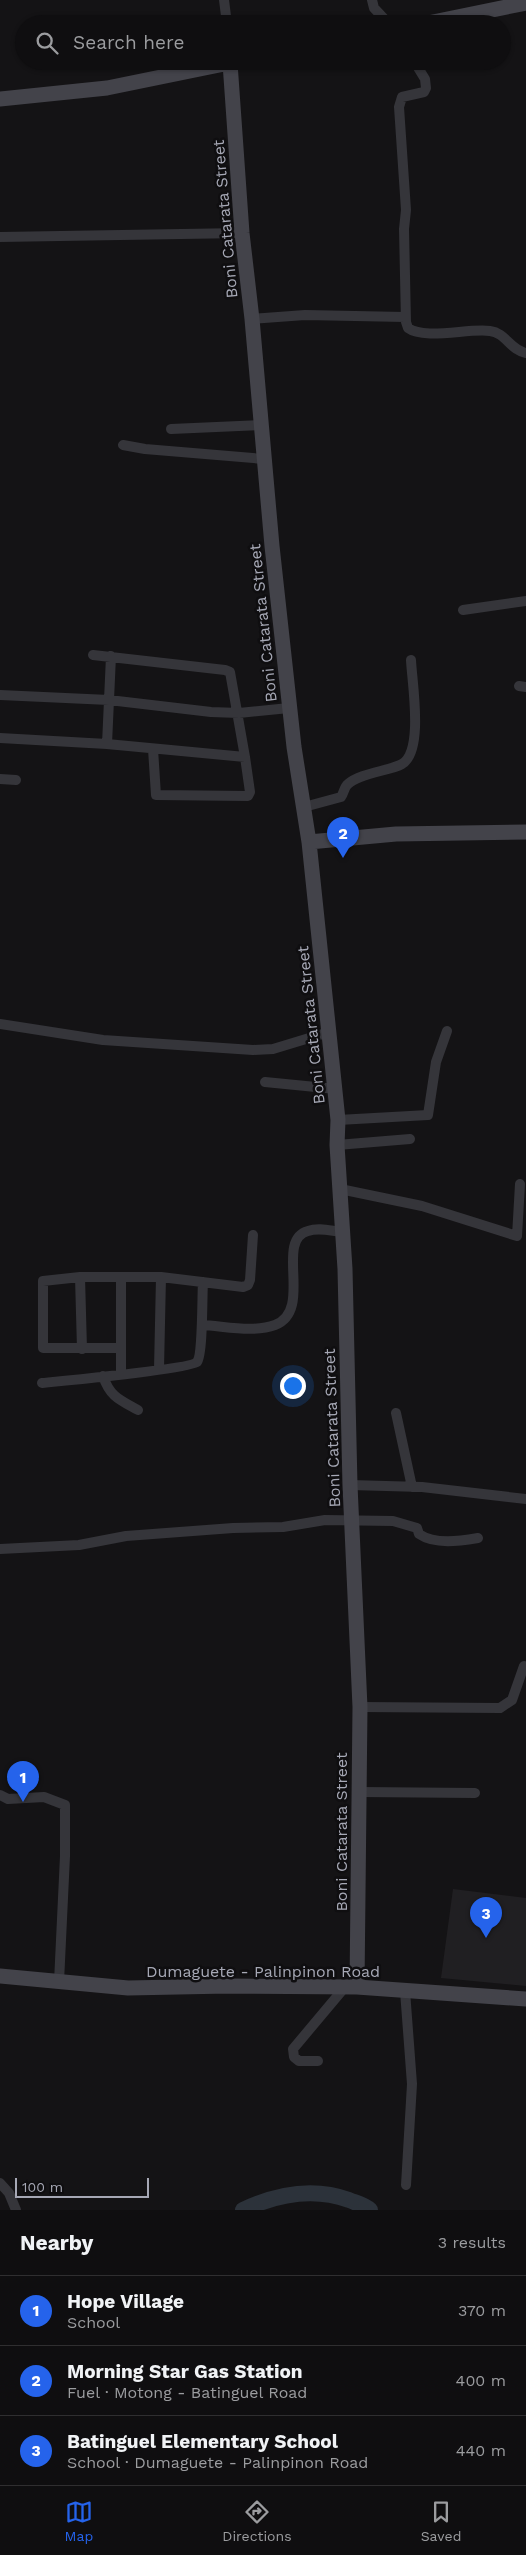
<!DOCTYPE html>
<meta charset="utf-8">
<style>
:root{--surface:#0f0e10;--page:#181719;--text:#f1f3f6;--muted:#9b9c9f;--line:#2f2e30;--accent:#2563eb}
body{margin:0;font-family:"Work Sans",sans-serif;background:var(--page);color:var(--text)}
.scale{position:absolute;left:15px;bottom:12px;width:134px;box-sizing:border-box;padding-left:5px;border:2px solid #a6a8b5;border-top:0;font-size:14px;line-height:18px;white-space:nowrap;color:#a6a8b5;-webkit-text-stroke:4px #0f0e10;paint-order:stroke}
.you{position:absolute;left:292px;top:1385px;width:18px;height:18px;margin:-12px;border:4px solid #fff;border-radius:50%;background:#1a73e8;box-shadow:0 0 0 8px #1a73e833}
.badge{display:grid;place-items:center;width:32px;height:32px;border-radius:50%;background:var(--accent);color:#fff;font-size:16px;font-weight:700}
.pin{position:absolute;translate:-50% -41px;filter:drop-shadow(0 1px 2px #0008)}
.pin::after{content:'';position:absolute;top:26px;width:18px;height:15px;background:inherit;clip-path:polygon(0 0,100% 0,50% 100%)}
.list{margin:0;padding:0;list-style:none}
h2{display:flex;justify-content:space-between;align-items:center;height:65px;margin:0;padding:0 20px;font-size:21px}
h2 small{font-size:16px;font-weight:400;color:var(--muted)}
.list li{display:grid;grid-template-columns:32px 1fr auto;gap:15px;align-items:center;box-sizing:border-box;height:70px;padding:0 20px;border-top:1px solid var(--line)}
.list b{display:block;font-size:19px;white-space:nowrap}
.list p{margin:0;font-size:16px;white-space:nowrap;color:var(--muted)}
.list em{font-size:16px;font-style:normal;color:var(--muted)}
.icon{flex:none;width:28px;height:28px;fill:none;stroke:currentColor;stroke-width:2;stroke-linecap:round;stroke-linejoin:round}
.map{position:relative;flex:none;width:526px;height:2210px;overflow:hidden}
.search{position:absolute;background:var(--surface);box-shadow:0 1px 4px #0004;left:15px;right:15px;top:15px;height:55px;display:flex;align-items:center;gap:12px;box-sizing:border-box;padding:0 18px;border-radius:28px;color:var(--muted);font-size:19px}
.sheet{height:275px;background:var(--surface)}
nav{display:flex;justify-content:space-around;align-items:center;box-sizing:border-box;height:70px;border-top:1px solid var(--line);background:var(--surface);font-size:14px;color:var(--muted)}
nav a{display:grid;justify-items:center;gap:2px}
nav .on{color:var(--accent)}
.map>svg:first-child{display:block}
.built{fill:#201f22}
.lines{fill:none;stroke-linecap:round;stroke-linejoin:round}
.river{stroke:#2c323a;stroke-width:16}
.street{stroke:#35353a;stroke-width:10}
.secondary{stroke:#43434a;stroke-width:15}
.labels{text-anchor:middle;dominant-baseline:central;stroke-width:5;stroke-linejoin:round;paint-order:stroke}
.street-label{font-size:16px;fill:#a6a8b5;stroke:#0f0e10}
</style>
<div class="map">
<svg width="526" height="2210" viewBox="0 0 526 2210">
<rect width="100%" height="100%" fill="#141315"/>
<path class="built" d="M453,1889L526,1898V1986L441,1978Z"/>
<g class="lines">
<path class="river" d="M243,2210C277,2194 313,2187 349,2200C356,2203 365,2205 370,2210"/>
<path class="street" d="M224,0L227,24
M372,0L374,8L389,24
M414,61L425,79L426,88L424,92L402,97L399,107L406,210L404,229L406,322L408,328C424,340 469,328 490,331C506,333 510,350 526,353
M0,237L242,233
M252,319L305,315L405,317
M171,429L261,425
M123,445L145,449L264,459
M463,610L526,601
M519,686L526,687
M0,695L109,700L211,712L239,713L289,708
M0,738L107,744L245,757L230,672L225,670L93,655
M107,744L111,656
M153,749L156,795L248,796L250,792L245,757
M0,779L16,780
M304,807L341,797C344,793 344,787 348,784C360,773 389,771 402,764C424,751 412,683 411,660
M0,1024L103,1040L253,1050L273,1049L329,1032
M265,1082L336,1089
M338,1120L428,1115L436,1062L447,1031
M337,1145L410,1139
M340,1189L422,1206L517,1236L520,1184
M80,1277L82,1349
M121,1277V1373
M202,1325C224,1326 254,1333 275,1325C314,1310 274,1240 308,1231C319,1227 331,1231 342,1232
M121,1348H43V1281L80,1277H161L243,1287L248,1285L250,1280L253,1235
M159,1369L161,1277
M103,1376C110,1397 120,1400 138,1410
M42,1383C62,1381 190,1369 197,1362C203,1355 202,1295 203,1282
M396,1413L412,1487
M350,1485L422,1487L526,1499
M0,1549L79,1545L126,1536L233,1528L283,1527L325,1520L393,1521L417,1528L419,1534C435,1545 460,1541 478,1538
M360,1707L500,1708L512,1700L524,1666L526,1667
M360,1792L475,1793
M0,1795L8,1799L44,1797L65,1805V1856L59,1982
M405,1991L412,2084L406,2185
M318,2061H299L294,2057L293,2049L345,1987
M0,2183L9,2193L16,2210"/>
<path class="secondary" d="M423,24L526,3
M230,63L242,233L252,319L272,546L294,747L309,842L338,1120L337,1145L345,1269L350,1485L360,1707L357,1987
M0,99L107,88L239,61
M309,842L396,834L526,832
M0,1976L128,1988L228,1986L357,1987L526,1999"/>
</g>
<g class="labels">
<g class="street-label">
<text transform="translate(225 219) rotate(-95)">Boni Catarata Street</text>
<text transform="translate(263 623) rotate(-96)">Boni Catarata Street</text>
<text transform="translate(311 1025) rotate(-96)">Boni Catarata Street</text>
<text transform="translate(332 1428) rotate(-92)">Boni Catarata Street</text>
<text transform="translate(341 1832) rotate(-90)">Boni Catarata Street</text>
<text x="263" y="1971">Dumaguete - Palinpinon Road</text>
</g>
</g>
</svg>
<div class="scale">100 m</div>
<div class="you"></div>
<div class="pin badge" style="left:23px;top:1802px">1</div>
<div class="pin badge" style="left:343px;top:858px">2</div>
<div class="pin badge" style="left:486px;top:1938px">3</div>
<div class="search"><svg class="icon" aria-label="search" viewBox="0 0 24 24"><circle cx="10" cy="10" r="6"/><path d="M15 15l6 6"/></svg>Search here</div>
</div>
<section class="sheet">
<h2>Nearby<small>3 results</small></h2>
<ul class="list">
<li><span class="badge">1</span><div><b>Hope Village</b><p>School</p></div><em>370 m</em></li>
<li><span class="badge">2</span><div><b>Morning Star Gas Station</b><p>Fuel · Motong - Batinguel Road</p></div><em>400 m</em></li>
<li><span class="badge">3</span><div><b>Batinguel Elementary School</b><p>School · Dumaguete - Palinpinon Road</p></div><em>440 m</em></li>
</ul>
</section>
<nav>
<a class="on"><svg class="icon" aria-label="map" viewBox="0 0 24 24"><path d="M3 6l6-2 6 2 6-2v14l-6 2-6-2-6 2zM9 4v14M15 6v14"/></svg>Map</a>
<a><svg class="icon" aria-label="directions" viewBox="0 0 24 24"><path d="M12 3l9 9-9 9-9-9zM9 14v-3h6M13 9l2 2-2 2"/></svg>Directions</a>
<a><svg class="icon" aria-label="saved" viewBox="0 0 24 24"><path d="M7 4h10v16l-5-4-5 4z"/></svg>Saved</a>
</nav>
